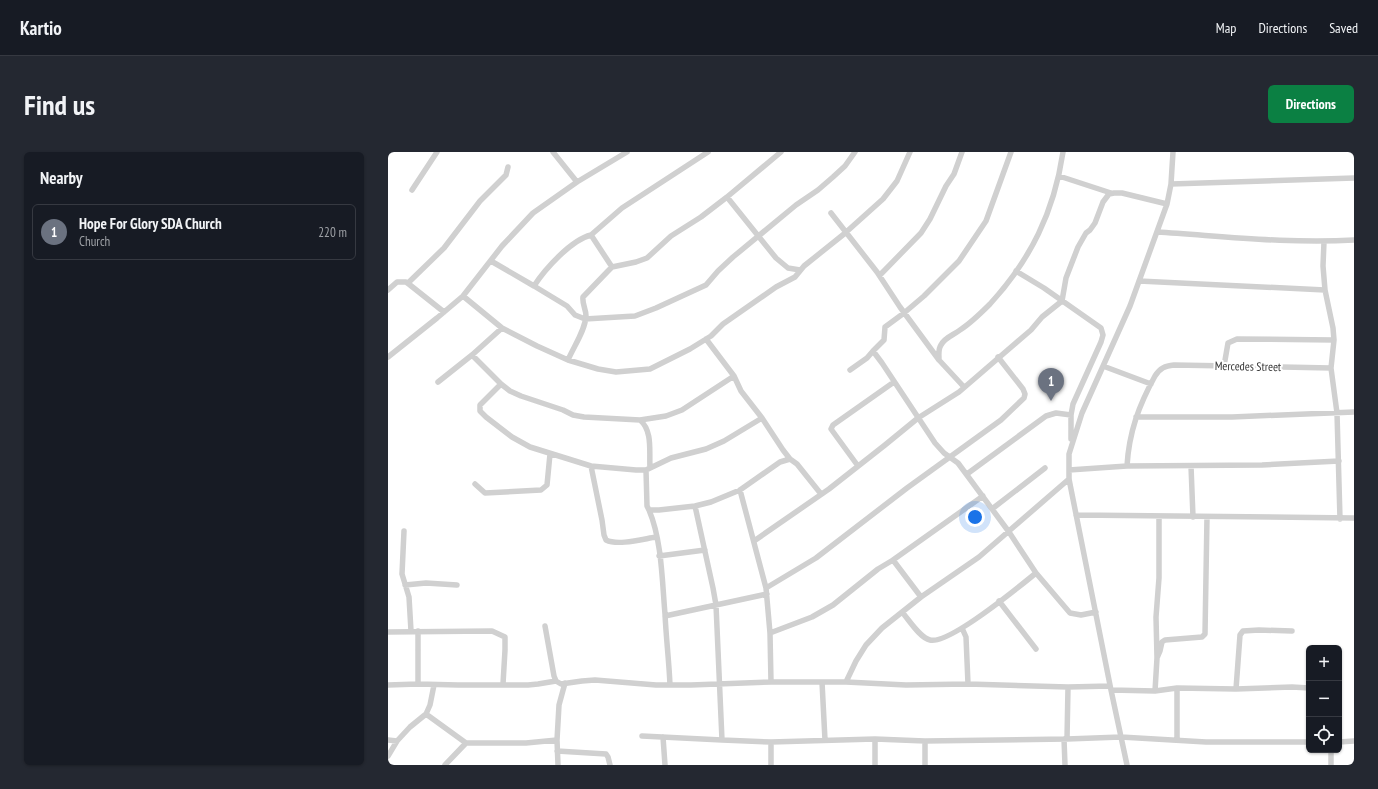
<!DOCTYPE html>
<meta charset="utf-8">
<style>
:root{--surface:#171b24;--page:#242831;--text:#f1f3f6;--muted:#9ea1a6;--line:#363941;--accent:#0b8043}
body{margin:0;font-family:"PT Sans Narrow",sans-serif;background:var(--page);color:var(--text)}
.controls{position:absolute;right:12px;bottom:12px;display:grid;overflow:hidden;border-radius:6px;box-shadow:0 1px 3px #0004}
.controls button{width:36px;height:36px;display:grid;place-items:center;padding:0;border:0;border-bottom:1px solid var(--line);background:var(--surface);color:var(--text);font:20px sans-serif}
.you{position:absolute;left:587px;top:365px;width:14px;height:14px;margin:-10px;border:3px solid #fff;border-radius:50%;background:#1a73e8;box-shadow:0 0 0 6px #1a73e833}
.badge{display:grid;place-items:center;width:26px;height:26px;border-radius:50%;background:var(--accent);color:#fff;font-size:13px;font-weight:700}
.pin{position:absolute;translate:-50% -33px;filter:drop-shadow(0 1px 2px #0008)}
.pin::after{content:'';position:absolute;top:21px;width:14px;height:12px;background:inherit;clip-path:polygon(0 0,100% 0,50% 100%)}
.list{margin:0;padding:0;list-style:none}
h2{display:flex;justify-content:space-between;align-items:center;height:52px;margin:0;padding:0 16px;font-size:17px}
h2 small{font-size:13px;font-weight:400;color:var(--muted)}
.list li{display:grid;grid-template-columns:26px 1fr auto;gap:12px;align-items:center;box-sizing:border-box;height:56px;margin:0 8px 8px;padding:0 8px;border:1px solid var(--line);border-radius:6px}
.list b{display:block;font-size:15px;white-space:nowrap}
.list p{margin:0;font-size:13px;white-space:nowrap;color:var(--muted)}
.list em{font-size:13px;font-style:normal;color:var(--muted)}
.icon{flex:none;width:22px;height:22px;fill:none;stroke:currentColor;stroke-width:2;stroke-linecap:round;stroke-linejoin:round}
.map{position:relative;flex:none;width:966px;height:613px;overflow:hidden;border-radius:6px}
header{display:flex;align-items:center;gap:24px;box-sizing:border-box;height:56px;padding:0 20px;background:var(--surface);border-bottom:1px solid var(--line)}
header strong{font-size:19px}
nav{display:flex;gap:22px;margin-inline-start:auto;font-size:14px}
.intro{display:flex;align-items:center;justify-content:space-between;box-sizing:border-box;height:96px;padding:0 24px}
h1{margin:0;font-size:28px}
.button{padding:10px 18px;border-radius:6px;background:var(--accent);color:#fff;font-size:14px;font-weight:700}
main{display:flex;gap:24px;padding:0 24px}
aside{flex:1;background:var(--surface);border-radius:6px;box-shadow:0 1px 3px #0004}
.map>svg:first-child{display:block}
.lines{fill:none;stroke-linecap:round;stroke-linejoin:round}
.minor{stroke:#d0d0d0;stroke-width:5.5}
.labels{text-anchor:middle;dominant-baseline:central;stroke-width:4;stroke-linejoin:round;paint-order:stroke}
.street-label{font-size:12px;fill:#333;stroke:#fff}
</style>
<header>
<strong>Kartio</strong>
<nav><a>Map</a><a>Directions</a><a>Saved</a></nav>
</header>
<div class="intro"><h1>Find us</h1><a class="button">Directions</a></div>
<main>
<aside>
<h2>Nearby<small></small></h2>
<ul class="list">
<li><span class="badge" style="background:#6b7280">1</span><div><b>Hope For Glory SDA Church</b><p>Church</p></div><em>220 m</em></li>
</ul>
</aside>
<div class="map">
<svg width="966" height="613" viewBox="0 0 966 613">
<rect width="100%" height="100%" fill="#fff"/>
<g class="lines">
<path class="minor" d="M165,0L189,30
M671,24L723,41
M783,32L966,26
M24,38L49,0
M339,45L388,106L400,116L412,118
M443,61L489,120L512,155L551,208L576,235
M769,80C834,84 901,92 966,88
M936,90L935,114L937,138L945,176L946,188L943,216L949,261L952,367
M103,109L146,134C157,117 183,88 203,83
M224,115L203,83L234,56L320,0
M628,119L656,136L713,176L715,183L713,190L685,252L683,263V287
M492,123L533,81L542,67L558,34L566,22L574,0
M751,129L937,138
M20,131L56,96L92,49L118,23L120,15
M146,134L179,154L187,163L197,167L247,164L268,156L318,133L330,119L345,105L408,53L430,38L445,25L457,14L467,0
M0,138L9,130H18L22,133L56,160
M75,144L114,176L149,194L180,208L210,217L228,220L262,217L302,197L323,184L335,172L388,135L407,125L416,114L456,82L495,47L509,29L522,0
M318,187L346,224L353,239L374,266L395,298L402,307
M485,199L496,188L497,175L516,161L536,144L571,109L598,69L623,0
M84,203L113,232L122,239L133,244L175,258L185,263L196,265L252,268C265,279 261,300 262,316
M0,205L49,166L75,144L114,94L145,61L189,30L239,0
M180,208C186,194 197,179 198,164C198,157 194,152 195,145L220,119L224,115L248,110L259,106L283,84L313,65L339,45L393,0
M551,208C551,202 550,197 553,193C557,185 566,183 572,178C583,171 593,161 602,152C643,107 666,60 675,0
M715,214L763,232
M836,214L840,191L849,187L946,188
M462,218L479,206L485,199L494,211L547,291L556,301L570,311L621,380L648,421L682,461L693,463L708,460
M50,230L84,203L114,176
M113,232L92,253V259L98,265L124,285L142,295L203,314L248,318H258L283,306L318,297L336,289L374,266
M748,265H844L966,260
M252,268L278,264L294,258L346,224
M203,314L214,368L216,383L218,388C230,394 255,387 268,385
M470,314L443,277L445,273L506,230
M739,314C741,280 751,253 767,224C772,216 777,214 786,213L943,216
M803,314L805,365
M258,318L259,354L261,358H271L307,354L323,350L352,338L392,310L402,307L409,312L433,342
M681,318L739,314L874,313L951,309
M579,322L658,264L668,261L683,263
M87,332L97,341L153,338L159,333L162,302
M352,338L378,436L382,481L383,530
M604,357L657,316
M261,358C274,389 274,428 277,462C278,485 281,509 282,533
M688,363L966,366
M16,379L14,422L21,445L23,479
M366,389L441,337L497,293L530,266L571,240L643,178L654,165L674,149L678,126L690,95L698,81L702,78L707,71L715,50L721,42L726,41H734L779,52
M271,404L317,398
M505,408L595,344
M17,433L38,431L69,433
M378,436L428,406L519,336L613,268L636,246L637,242L635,237L610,205
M611,449L648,497
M514,460C521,468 532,486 542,488C561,493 632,434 648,421
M277,464L379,442
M157,474L166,524L168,529L173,532L194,529L207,528L268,533H303L383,530H458L518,533L580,532L680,535L722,534
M574,476L578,485L580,532
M0,480L104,479L117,485V498L115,532
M382,481L424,465L445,453L490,417L505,408L533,445
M769,506L772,499L774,490L777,488L814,485L817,482L819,365
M434,530L437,588
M458,530L468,509L478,493L494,476L533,445L591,405L681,327
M30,532V479
M0,533L30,532L70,533H140L150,532L168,529
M680,535L679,587L733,585L818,590H921
M789,536V588
M848,537L904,535L921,536
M723,538L767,539L789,536L848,537L852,483L855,479L871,478L904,479
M767,539L769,506L768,465L771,426V364
M38,562L78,591H138L169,588
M254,584L334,588L328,453L325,436L307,354
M275,585L277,613
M676,587L677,613
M0,588L9,589
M334,588L383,590V613
M383,590L487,587
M951,590L966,589
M169,599L218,602L220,605L222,613
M0,604L9,589L22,575L38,562L42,553L46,533
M57,613L78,591
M170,613L169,588L171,553L177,531
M487,613V587L537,589
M537,613V589L679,587
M739,613L723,538L681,327V302L694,261L742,154L779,52L783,32L785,0
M943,613V600"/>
</g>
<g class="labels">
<g class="street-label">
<text transform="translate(860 214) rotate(1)">Mercedes Street</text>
</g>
</g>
</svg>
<div class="controls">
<button>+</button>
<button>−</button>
<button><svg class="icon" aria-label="locate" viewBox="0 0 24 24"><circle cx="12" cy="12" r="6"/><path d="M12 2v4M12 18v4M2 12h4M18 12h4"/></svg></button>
</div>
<div class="you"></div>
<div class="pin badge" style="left:663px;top:249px;background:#6b7280">1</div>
</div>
</main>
